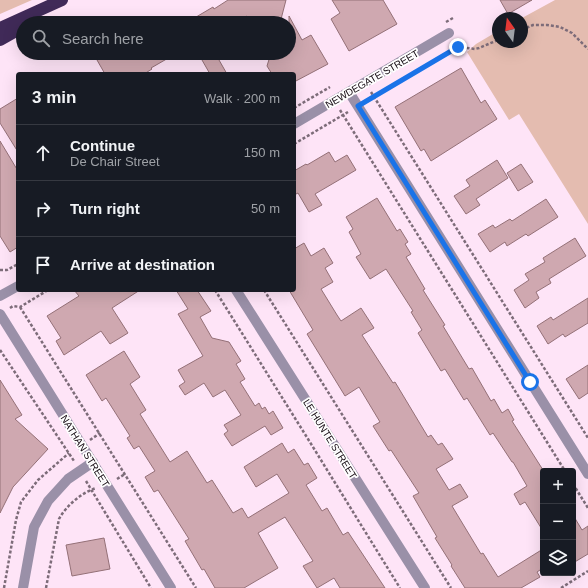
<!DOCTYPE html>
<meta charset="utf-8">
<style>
:root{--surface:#171b24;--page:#242831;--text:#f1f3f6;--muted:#9ea1a6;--line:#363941}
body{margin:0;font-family:Arial,sans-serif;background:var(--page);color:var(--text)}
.controls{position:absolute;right:12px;bottom:12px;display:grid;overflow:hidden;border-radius:4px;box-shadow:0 4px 16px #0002}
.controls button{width:36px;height:36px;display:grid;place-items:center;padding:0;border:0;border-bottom:1px solid var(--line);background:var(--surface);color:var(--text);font:20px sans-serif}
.compass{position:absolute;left:492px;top:12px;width:36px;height:36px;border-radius:50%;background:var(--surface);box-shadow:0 4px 16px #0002;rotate:346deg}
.stop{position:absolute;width:12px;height:12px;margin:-9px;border:3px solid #1a73e8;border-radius:50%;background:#fff}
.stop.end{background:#1a73e8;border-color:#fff;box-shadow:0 1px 4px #0008}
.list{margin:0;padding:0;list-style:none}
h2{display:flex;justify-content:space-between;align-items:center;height:52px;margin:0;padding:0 16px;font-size:17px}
h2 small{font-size:13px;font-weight:400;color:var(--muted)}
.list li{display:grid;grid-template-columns:26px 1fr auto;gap:12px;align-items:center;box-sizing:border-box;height:56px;padding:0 16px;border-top:1px solid var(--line)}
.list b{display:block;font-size:15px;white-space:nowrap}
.list p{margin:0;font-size:13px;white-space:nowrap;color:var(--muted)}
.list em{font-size:13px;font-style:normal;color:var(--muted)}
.icon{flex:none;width:22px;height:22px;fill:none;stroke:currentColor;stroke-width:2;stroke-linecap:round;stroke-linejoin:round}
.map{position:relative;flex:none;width:588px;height:588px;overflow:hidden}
.search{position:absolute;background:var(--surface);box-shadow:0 4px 16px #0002;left:16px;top:16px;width:280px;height:44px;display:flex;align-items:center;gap:10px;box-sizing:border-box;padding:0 14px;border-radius:22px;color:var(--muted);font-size:15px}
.panel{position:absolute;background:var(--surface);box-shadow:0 4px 16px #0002;left:16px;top:72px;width:280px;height:220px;border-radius:4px}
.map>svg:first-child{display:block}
.green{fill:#e4bcb0}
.building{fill:#cfa8b0;stroke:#947077}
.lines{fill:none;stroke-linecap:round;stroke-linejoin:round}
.path{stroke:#7d6c79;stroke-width:2.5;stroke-dasharray:3 2;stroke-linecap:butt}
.minor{stroke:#9a90a8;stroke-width:10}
.highway{stroke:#402a58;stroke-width:12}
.route{stroke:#1a73e8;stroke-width:5}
.labels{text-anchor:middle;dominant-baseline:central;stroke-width:3.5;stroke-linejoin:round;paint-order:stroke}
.street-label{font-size:10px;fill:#130911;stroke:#fff}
</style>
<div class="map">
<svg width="588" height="588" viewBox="0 0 588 588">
<rect width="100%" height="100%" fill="#fee4f7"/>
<path class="green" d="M0,0H32L0,14Z
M555,0H588V224L519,114L509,120L467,52L476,44L498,31V42H522V18Z"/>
<path class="building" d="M228,0H286L280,23H251L247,16L235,23H186L213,7L214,9Z
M332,0H383L397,24L349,51L331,19L340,13Z
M500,0H532L508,14Z
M289,16L302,40L311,35L328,64L294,82V74H272L267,66L271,53H289Z
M110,53H177L151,68L152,69L144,74H105L97,60Z
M198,53H215L227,74H210Z
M461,68L481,103L485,100L497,119L431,161L424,149L421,151L395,107Z
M18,98V152L0,123V109Z
M0,141L18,171V247L10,252L0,236Z
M329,152L335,162L347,155L356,170L315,194L322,205L309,212L298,193L294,195V171L306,164L307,165Z
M497,160L508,178L476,199L480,205L466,214L454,196L470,186L466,180Z
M521,164L533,182L518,191L507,173Z
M377,198L397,231L400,229L408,242L405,244L411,254L406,257L425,289L423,290L445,325L443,326L469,369L472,368L491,401L494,399L502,413L508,409L514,420L512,421L543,470V531L525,502L520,505L514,494L527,486L513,462H512L493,433L490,435L467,398L464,400L445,369L441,371L418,333L422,330L411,312L413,311L386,269L370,279L356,257L361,254L349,232L353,229L346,217Z
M546,199L558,217L528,236L526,234L507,246L505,242L490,252L478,234L493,225L495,228L510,219L512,221Z
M575,238L586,256L549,279L551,283L536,292L539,298L525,308L514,290L529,280L525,274L545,262L543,258Z
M304,243L311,256L324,248L333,263L325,268L333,282L321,289L337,315L341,321L361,308L374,328L362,335L393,383L395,382L428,437L431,435L438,445L442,443L453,459L436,469L449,490L460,484L468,497L452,506L481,554L483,553L498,577L543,549V568L537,572L540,577L521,588H465L451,566L452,565L435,538L437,537L413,496L419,493L391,450L389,451L373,426L380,422L359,387L345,396L307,334L313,330L289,290H294V249Z
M74,290H140L112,308L128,333L110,344L101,331L64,355L56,341L61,338L47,316L79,296Z
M176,290H197L211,311L200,317L212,338L229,342L241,361L236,364L245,379L240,382L255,406L259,403L262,409L265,407L269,414L273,411L283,428L271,435L265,426L232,446L224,434L228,431L224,425L241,415L225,390L213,397L204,383L185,395L179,386L185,382L178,370L203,356L178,314L188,309Z
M588,298V323L565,337L563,334L548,344L537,326L551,317L553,320Z
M124,351L140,377L130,384L146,410L140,414L170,462L187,451L207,483L212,480L233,513L242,508L248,518L289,493L277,474L256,487L244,467L282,443L288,453L294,449L304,465L308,463L317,478L306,485L322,511L327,508L343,535L348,532L385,588H340L334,578L317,588L303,566L313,561L285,517L258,533L278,568L244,588H215L204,569L202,570L185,541L189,539L158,490L154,492L145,477L155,471L139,446L134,449L127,438L130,436L106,398L102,401L86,375Z
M588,365V393L579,399L566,379Z
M0,380L22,415L15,419L48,449L13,487L0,513Z
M573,515L582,530L588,526V554L573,563Z
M104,538L110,569L72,576L66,545Z"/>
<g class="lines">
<path class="path" d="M446,22L453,18
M522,30L533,25H547L560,27L572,33L588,49
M457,46L458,47L475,49L479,48L498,40
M371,92L588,438
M367,101L458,47
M294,108L330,87
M340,110L565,471
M294,144L348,112
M0,270H7L18,264
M215,290L308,439L400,588
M264,290L451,588
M20,307L196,588
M10,308L13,306L20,307L48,290
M0,350L74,461
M90,440L100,433
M117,479L125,474
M86,481L151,588
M573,484L588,508
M4,588L16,520L21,502L38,480L69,453
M46,588L59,519C66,506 81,493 96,488
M561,588L588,571"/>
<path class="minor" d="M349,92L588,474
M294,124L449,33
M236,290L425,588
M0,296L18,286
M0,314L171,588
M23,588L34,527L48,501L68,479L93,462"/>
<path class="highway" d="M0,28L62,0
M0,40L23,27"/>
</g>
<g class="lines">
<path class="route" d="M458,47L358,106L530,382"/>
</g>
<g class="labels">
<g class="street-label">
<text transform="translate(372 79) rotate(-30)">NEWDEGATE STREET</text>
<text transform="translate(330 439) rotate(58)">LE HUNTE STREET</text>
<text transform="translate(85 451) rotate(58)">NATHAN STREET</text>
</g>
</g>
</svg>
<div class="controls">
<button>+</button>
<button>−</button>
<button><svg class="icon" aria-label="layers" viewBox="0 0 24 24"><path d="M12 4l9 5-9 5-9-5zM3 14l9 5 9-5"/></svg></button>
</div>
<svg class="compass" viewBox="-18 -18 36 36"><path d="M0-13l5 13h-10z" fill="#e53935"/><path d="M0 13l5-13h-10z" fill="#9ea1a6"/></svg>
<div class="stop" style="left:530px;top:382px"></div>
<div class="stop end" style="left:458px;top:47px"></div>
<div class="search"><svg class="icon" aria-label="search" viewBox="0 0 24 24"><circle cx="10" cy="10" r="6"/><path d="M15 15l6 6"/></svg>Search here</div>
<section class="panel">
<h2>3 min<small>Walk · 200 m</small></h2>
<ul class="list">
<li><svg class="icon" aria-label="ahead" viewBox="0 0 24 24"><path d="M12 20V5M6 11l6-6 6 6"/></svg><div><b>Continue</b><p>De Chair Street</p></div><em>150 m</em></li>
<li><svg class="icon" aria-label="right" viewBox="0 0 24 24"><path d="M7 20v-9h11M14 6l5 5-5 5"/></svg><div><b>Turn right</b></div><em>50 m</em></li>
<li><svg class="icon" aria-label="arrive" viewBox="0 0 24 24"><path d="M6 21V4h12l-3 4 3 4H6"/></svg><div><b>Arrive at destination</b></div></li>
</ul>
</section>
</div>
